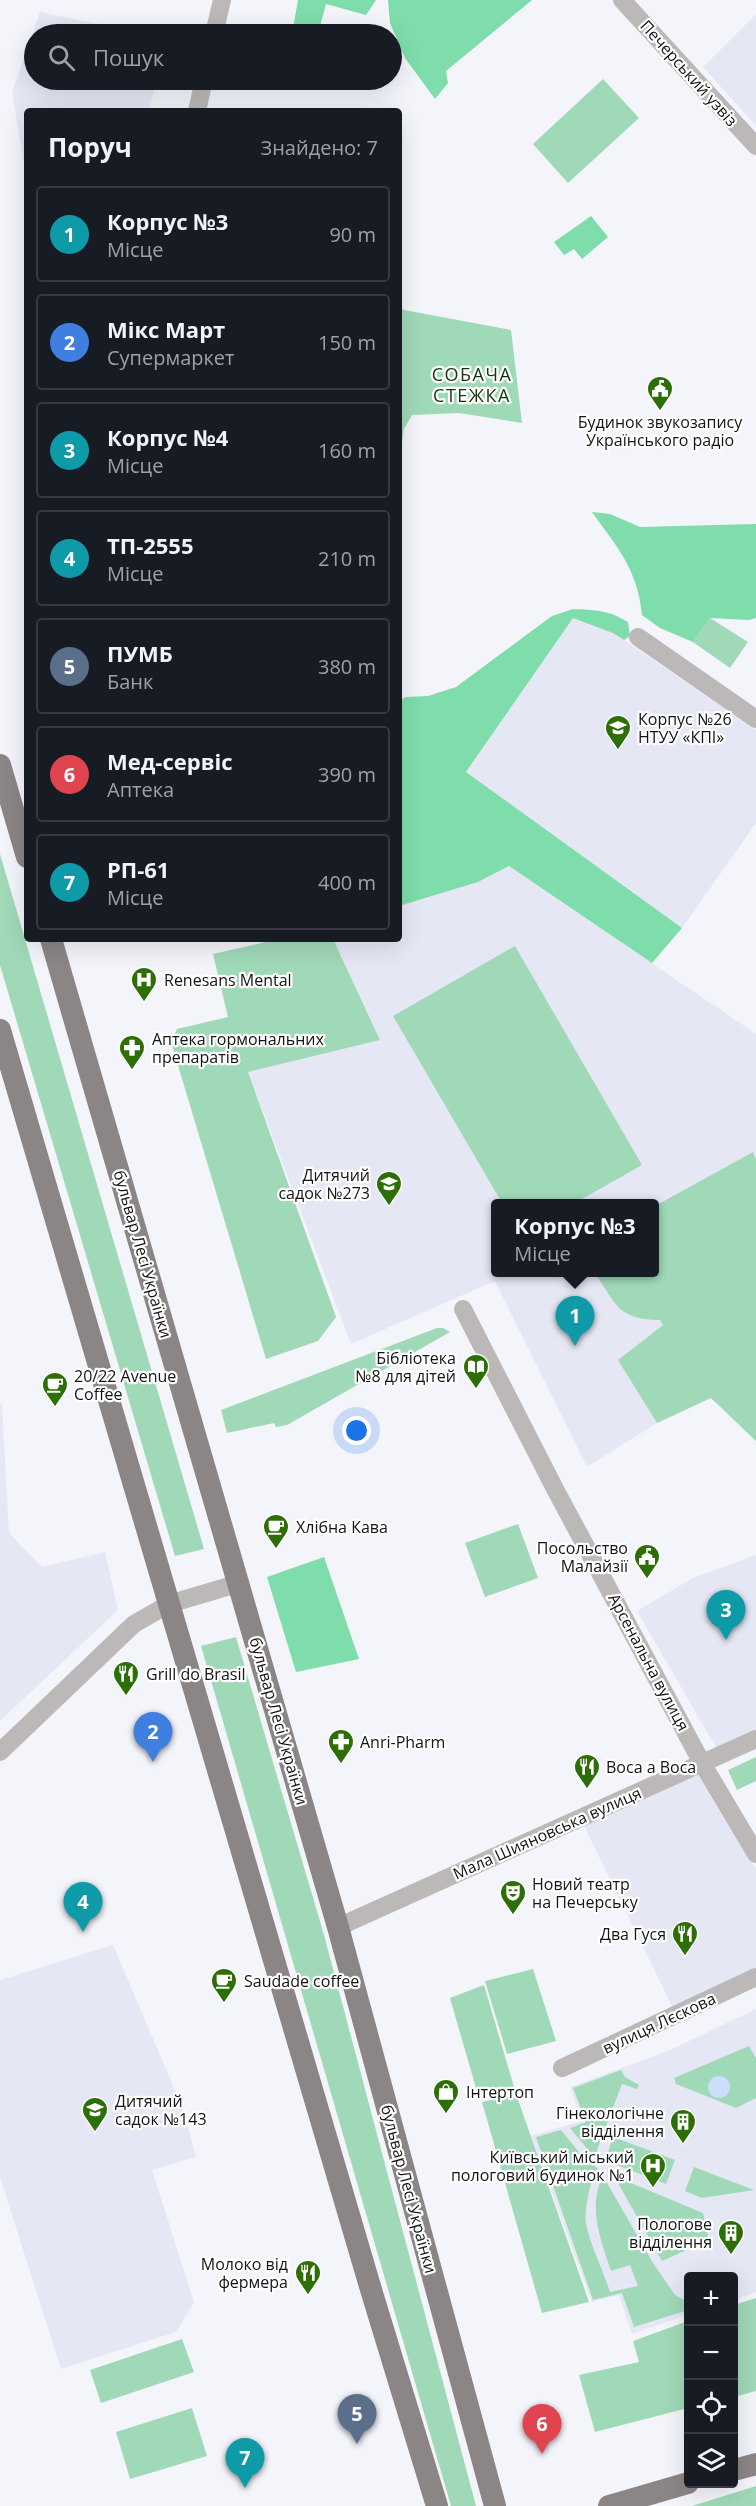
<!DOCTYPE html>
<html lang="uk">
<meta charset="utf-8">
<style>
:root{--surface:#171b24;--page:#20242c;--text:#f1f3f6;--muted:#9ea1a6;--line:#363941;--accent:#1a73e8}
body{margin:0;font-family:"Open Sans",sans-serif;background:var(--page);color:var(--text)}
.controls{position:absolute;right:18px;bottom:18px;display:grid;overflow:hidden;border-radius:6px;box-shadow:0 6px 24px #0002}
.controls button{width:54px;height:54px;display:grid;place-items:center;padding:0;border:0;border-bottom:2px solid var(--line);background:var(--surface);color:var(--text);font:30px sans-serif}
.you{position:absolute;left:357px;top:1431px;width:21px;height:21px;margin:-15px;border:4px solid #fff;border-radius:50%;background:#1a73e8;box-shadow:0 0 0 9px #1a73e833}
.badge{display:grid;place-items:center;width:39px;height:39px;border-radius:50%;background:var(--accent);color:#fff;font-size:20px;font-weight:700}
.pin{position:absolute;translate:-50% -50px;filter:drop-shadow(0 2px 3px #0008)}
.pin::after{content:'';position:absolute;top:32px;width:21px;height:18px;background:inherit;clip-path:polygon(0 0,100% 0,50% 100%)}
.popup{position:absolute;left:491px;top:1199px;width:168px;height:78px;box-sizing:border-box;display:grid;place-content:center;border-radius:6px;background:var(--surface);filter:drop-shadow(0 2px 4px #0005);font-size:20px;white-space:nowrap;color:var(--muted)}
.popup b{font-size:22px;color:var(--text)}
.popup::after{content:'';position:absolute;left:50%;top:100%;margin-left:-12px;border:12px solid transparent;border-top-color:var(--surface)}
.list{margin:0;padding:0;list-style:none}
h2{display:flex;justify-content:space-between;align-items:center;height:78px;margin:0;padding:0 24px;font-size:26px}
h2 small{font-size:20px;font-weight:400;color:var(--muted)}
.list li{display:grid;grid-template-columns:39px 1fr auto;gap:18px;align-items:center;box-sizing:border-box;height:96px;margin:0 12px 12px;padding:0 12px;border:2px solid var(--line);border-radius:6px}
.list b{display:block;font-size:22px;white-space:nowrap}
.list p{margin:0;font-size:20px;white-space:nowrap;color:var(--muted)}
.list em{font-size:20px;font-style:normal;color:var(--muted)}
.icon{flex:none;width:33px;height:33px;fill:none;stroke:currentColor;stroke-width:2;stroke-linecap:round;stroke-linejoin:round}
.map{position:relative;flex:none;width:756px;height:2506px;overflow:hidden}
.search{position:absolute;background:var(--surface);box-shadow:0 6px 24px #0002;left:24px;top:24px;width:378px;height:66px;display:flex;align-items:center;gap:15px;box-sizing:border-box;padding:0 21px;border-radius:33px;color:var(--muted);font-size:22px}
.panel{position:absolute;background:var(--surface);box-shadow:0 6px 24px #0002;left:24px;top:108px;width:378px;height:834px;border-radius:6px}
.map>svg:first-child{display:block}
.built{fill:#e6e7f5;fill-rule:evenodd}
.green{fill:#a0d9b8}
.forest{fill:#7eddaa}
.water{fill:#ccdefc}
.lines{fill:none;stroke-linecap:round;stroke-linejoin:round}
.minor{stroke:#bcb8b8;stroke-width:18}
.major{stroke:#8c8585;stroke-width:22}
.labels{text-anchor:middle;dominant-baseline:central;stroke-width:4.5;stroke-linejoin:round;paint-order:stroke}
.street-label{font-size:16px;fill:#141416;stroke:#fff}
.poi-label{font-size:16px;fill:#141416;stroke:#fff;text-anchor:start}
.neighbourhood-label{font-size:18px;letter-spacing:1.5px;fill:#153507;stroke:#fff}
</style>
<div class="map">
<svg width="756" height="2506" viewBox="0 0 756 2506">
<rect width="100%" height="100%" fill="#f4f4fb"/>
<path class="built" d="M40,12L147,34H34V80H157L149,111H27V183L12,92Z
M756,14V126L703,67Z
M604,614L614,633L756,730V823L682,928L466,772L573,618Z
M509,866L756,1034V1441L711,1398L657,1423L587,1467L495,1281L351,1344L248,1072L380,1040L333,939H399V906L478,882ZM496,1204H654V1272H496Z
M0,1403L2,1405L9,1533L42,1567L105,1552L118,1610L0,1721Z
M756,1555V1731L717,1749L637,1611L693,1578Z
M701,1774L756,1869V1969L674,2010L584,1826Z
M113,1945L183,2109L196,2157L152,2170L194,2302L176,2332L61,2369L0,2177V1980Z
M756,2009V2292L734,2300V2276H688V2315L632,2334L619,2295L592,2302L531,2136L582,2121L570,2087L668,2051Z"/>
<path class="green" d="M603,79L639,118L568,183L533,144Z
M399,309L511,330L522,423L459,413L412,415L404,429L399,462Z
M710,618L748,642L730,668L693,642Z
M0,854L204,1549L175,1556L0,965Z
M279,939H333L380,1040L248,1072L336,1317L318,1341L266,1359L171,1042L177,1029L228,1017L213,954Z
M515,946L642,1165L575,1203H502L393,1016Z
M753,1152L756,1159V1441L711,1398L657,1423L618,1360L663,1325L660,1320C618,1320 616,1304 595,1273L654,1272L655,1206Z
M437,1328H443L450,1332L287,1425L276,1427L274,1423L227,1433L221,1410Z
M518,1524L538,1578L485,1597L465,1543Z
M236,1637L324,1935L476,2506H451L201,1646Z
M756,1757V1781L737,1790L728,1770Z
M533,1969L556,2041L507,2054L485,1981Z
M484,1985L514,2087L478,2095L450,1998Z
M749,2046L756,2058V2098L736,2108L676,2084L674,2078Z
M621,2070L625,2077L639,2085L637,2089L622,2084L597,2150L598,2158L589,2151L570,2128L586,2122L573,2088Z
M516,2094L589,2302L542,2313L482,2102Z
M561,2130L583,2157L598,2169C590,2178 584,2213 586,2224C591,2247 603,2270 610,2292L638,2286L630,2265L611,2271C601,2240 587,2208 603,2176L653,2263L675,2295L688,2302V2310L634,2327L622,2293L593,2300L536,2137Z
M613,2137L675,2160L666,2184L609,2162L607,2155Z
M694,2167L754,2190L702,2198L685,2191Z
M614,2176L703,2213L709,2240L662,2261Z
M756,2298V2391L734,2397V2305Z
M688,2321V2408L595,2432L579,2375L639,2362L633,2341Z
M182,2339L194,2372L101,2403L90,2370Z
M192,2408L207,2456L130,2479L116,2432Z
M756,2486V2506H692Z"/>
<path class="forest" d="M298,0H376L366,15L326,4L318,34H292Z
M388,0H532L446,71L448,83L435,99L405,58L390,23Z
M591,216L608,237L582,259L574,249L564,255L554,242Z
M592,512L610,514L640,527L756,524V618L749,620L710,618L693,642L660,628L642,615C638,570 617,547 592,512Z
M573,609C596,610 608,610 628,622L630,636L624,640L613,633L573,618L466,772L682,928L652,963L509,866L478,882L399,906V701L406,697L428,696L456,687L552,616Z
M324,1557L359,1659L296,1672L267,1577Z"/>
<path class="water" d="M708 2087a11 11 0 1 1 22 0a11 11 0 1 1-22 0Z"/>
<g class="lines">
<path class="minor" d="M622,0L756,146
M214,34L222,0
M197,111L204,80
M638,637L756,719
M463,1309L555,1489L702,1763L756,1854
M0,1752L134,1624L169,1604L240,1583
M338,1927L756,1739
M562,2068L756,1977"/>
<path class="major" d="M0,765L27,857
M51,939L338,1927L495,2506
M0,1030L372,2293L437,2506
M734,2470L756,2464
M609,2506L688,2483"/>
</g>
<defs>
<symbol id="civic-pin" viewBox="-11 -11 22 30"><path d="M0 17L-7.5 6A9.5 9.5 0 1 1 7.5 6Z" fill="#2d6f07" stroke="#fff"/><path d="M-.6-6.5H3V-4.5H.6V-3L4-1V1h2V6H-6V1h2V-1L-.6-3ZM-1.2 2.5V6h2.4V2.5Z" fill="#fff"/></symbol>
<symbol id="university-pin" viewBox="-11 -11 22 30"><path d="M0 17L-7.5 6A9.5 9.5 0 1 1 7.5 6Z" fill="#2d6f07" stroke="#fff"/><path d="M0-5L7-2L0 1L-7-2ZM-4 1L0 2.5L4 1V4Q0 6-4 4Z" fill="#fff"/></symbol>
<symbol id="hospital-pin" viewBox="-11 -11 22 30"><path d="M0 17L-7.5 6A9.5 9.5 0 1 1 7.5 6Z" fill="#2d6f07" stroke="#fff"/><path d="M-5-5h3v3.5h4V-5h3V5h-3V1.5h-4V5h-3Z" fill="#fff"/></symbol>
<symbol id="pharmacy-pin" viewBox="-11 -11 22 30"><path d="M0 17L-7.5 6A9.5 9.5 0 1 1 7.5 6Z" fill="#2d6f07" stroke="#fff"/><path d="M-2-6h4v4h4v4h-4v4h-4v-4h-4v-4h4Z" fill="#fff"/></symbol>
<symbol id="school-pin" viewBox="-11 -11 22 30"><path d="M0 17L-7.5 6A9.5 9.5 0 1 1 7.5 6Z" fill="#2d6f07" stroke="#fff"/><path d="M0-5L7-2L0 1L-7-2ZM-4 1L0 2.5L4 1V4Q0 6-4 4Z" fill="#fff"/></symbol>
<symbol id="library-pin" viewBox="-11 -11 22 30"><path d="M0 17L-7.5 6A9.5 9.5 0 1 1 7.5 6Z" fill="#2d6f07" stroke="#fff"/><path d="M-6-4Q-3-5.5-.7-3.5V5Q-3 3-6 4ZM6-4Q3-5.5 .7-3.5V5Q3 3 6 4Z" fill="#fff"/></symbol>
<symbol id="cafe-pin" viewBox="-11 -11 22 30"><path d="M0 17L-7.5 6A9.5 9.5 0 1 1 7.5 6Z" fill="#2d6f07" stroke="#fff"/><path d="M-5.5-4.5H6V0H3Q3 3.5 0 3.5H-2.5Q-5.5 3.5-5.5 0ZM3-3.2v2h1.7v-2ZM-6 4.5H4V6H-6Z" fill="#fff"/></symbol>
<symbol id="restaurant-pin" viewBox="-11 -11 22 30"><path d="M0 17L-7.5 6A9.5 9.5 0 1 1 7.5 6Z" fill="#2d6f07" stroke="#fff"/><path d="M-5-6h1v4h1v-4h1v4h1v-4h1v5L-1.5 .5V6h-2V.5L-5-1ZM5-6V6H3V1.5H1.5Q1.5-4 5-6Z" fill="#fff"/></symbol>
<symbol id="theatre-pin" viewBox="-11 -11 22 30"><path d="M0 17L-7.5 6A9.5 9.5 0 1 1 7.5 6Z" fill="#2d6f07" stroke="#fff"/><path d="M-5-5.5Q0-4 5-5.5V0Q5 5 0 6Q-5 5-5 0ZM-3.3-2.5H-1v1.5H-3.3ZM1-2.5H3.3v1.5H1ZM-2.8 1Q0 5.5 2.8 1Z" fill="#fff"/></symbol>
<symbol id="shop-pin" viewBox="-11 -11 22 30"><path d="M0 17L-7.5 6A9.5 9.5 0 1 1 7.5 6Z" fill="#2d6f07" stroke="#fff"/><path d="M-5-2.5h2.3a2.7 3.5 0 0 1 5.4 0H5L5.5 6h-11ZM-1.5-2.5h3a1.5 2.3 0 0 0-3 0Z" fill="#fff"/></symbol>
<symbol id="building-pin" viewBox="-11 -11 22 30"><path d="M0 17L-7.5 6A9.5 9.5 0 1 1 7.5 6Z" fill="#2d6f07" stroke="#fff"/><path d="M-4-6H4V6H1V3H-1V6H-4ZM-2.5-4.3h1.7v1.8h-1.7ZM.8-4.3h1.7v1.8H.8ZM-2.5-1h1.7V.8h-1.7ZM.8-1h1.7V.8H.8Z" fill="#fff"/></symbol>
</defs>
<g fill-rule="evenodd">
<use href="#civic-pin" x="645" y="374" width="30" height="40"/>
<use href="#university-pin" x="603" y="713" width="30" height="40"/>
<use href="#hospital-pin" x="129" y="965" width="30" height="40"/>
<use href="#pharmacy-pin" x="117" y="1033" width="30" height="40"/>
<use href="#school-pin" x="374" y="1169" width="30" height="40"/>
<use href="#library-pin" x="461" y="1352" width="30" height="40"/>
<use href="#cafe-pin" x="40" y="1370" width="30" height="40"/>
<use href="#cafe-pin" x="261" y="1512" width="30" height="40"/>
<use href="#civic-pin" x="632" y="1542" width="30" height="40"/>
<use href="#restaurant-pin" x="111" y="1659" width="30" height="40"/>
<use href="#pharmacy-pin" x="326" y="1727" width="30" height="40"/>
<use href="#restaurant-pin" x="572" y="1752" width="30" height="40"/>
<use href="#theatre-pin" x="498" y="1878" width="30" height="40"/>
<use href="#restaurant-pin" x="670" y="1919" width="30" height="40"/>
<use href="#cafe-pin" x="209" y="1966" width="30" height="40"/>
<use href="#shop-pin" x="431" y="2077" width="30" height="40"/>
<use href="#school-pin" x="80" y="2095" width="30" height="40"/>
<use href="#building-pin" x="668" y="2107" width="30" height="40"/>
<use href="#hospital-pin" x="638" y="2151" width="30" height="40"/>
<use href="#building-pin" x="716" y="2218" width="30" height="40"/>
<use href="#restaurant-pin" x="293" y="2258" width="30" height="40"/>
</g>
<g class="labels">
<g class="street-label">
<text transform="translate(689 73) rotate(48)">Печерський узвіз</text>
<text transform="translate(143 1254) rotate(74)">бульвар Лесі Українки</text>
<text transform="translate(649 1662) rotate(62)">Арсенальна вулиця</text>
<text transform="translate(279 1721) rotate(74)">бульвар Лесі Українки</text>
<text transform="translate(547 1833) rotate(-24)">Мала Шияновська вулиця</text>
<text transform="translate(659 2023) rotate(-25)">вулиця Лєскова</text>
<text transform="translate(409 2189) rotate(75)">бульвар Лесі Українки</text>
</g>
<g class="poi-label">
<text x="660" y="422" text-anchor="middle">Будинок звукозапису<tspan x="660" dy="18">Українського радіо</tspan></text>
<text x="638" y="719">Корпус №26<tspan x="638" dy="18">НТУУ «КПІ»</tspan></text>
<text x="164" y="980">Renesans Mental</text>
<text x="152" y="1039">Аптека гормональних<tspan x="152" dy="18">препаратів</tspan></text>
<text x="370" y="1175" text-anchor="end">Дитячий<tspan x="370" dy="18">садок №273</tspan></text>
<text x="456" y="1358" text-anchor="end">Бібліотека<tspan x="456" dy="18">№8 для дітей</tspan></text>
<text x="74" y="1376">20/22 Avenue<tspan x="74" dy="18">Coffee</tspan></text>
<text x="296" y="1527">Хлібна Кава</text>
<text x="628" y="1548" text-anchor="end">Посольство<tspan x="628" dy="18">Малайзії</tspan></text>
<text x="146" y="1674">Grill do Brasil</text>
<text x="360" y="1742">Anri-Pharm</text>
<text x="606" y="1767">Boca a Boca</text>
<text x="532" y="1884">Новий театр<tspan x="532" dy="18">на Печерську</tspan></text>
<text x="666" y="1934" text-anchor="end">Два Гуся</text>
<text x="244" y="1981">Saudade coffee</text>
<text x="466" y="2092">Інтертоп</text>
<text x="115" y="2101">Дитячий<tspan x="115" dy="18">садок №143</tspan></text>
<text x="664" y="2113" text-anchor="end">Гінекологічне<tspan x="664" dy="18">відділення</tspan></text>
<text x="634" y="2157" text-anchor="end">Київський міський<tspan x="634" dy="18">пологовий будинок №1</tspan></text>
<text x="712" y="2224" text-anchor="end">Пологове<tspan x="712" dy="18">відділення</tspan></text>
<text x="288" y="2264" text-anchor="end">Молоко від<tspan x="288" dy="18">фермера</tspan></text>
</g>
<g class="neighbourhood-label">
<text x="472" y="374">СОБАЧА<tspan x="472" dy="21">СТЕЖКА</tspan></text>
</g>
</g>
</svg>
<div class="controls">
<button>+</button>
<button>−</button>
<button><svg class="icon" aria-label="locate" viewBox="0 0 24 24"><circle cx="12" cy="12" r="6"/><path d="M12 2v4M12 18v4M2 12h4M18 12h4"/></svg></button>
<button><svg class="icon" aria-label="layers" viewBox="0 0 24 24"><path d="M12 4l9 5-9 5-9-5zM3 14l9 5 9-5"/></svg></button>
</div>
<div class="you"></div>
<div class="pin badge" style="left:575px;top:1346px;background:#0f9aa8">1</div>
<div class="popup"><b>Корпус №3</b>Місце</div>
<div class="pin badge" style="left:153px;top:1762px;background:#3f7fe0">2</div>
<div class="pin badge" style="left:726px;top:1640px;background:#0f9aa8">3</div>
<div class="pin badge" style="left:83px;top:1932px;background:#0f9aa8">4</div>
<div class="pin badge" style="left:357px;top:2444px;background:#5c6f8a">5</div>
<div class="pin badge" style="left:542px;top:2454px;background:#e0444e">6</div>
<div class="pin badge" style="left:245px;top:2488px;background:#0f9aa8">7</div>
<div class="search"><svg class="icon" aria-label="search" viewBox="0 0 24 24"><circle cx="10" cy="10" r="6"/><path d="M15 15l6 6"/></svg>Пошук</div>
<section class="panel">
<h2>Поруч<small>Знайдено: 7</small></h2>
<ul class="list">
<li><span class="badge" style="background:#0f9aa8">1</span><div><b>Корпус №3</b><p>Місце</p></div><em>90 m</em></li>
<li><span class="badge" style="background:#3f7fe0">2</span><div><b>Мікс Март</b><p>Супермаркет</p></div><em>150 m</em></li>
<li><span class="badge" style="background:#0f9aa8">3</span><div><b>Корпус №4</b><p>Місце</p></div><em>160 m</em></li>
<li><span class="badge" style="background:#0f9aa8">4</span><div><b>ТП-2555</b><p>Місце</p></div><em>210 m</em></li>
<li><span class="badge" style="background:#5c6f8a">5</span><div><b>ПУМБ</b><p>Банк</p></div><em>380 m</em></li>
<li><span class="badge" style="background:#e0444e">6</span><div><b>Мед-сервіс</b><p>Аптека</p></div><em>390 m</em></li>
<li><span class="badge" style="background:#0f9aa8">7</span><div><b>РП-61</b><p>Місце</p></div><em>400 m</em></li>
</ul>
</section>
</div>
